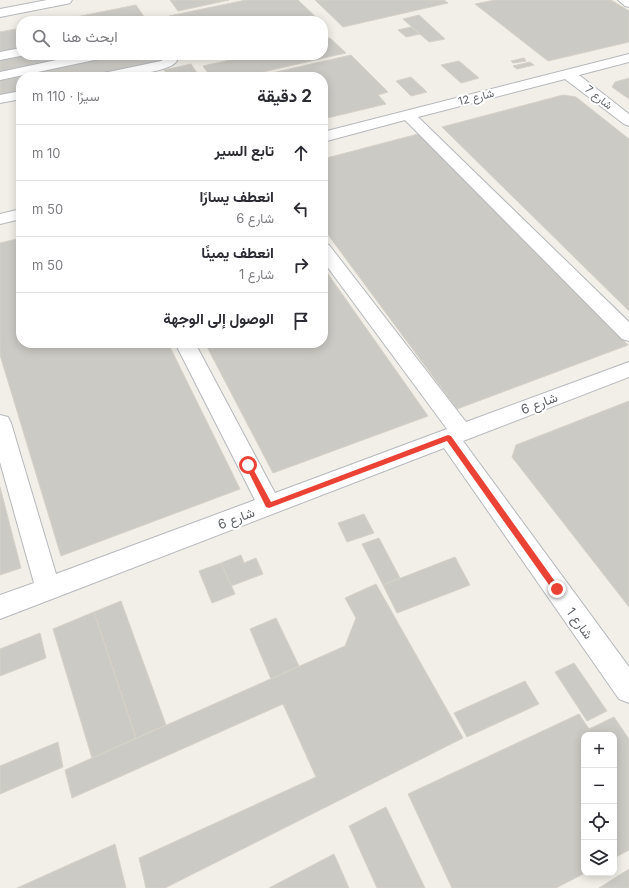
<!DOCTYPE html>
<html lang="ar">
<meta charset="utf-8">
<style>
:root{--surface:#fff;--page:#f2f2f3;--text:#2b2b33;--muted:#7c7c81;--line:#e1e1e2}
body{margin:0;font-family:Inter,Vazirmatn,sans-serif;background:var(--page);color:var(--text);direction:rtl}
.controls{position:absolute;right:12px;bottom:12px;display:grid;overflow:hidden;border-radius:8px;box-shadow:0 2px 10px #0003}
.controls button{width:36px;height:36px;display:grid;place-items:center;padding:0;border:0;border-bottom:1px solid var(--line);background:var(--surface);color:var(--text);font:20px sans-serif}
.stop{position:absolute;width:12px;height:12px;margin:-9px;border:3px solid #ea4335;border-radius:50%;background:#fff}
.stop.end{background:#ea4335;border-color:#fff;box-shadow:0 1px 4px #0008}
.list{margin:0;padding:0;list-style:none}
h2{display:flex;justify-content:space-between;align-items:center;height:52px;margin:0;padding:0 16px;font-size:17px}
h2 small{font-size:13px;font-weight:400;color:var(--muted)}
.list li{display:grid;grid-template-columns:26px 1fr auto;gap:12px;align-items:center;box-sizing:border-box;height:56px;padding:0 16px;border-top:1px solid var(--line)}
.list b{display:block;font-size:15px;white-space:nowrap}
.list p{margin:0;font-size:13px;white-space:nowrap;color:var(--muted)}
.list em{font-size:13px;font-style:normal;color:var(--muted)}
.icon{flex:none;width:22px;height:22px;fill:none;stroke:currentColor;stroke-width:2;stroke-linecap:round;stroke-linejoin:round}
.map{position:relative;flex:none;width:629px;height:888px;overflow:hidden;direction:ltr}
.search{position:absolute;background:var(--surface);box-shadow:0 2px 10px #0003;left:16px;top:16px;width:312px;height:44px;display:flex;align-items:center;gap:10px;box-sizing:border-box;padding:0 14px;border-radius:16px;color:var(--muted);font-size:15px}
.panel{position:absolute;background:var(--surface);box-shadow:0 2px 10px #0003;left:16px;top:72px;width:312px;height:276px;border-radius:16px;direction:rtl}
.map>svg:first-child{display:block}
.building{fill:#cccac5;stroke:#d6d1c6}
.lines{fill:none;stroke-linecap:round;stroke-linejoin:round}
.minor-casing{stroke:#b5b8bc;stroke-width:2}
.minor{fill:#fff;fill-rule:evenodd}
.route{fill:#ea4335}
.labels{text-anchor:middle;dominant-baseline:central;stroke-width:4;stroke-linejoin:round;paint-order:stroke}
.far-street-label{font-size:11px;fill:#5f6368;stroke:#fff}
.street-label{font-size:13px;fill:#5f6368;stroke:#fff}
</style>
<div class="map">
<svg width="629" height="888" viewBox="0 0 629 888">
<rect width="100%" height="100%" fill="#f1efe8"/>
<path class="building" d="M170,0H229L178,11Z
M246,0H298L320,21H173L169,16Z
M315,0H444L448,3L343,27Z
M495,0H611L629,11V42L548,61L475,4Z
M136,5L147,21H56Z
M419,15L445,39L429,42L403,19Z
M411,27L420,34L406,37L398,30Z
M21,28V48L0,52V32Z
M330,38L346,53L241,77H211L203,66L253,55H323V39Z
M23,55H85L0,73V60Z
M114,55H162L166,61L91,77H21V92L0,97V79Z
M351,55L388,92L378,95L386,104L323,119V77H254Z
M524,58L526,61L513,63L511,61Z
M459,61L479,78L461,83L441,65Z
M530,62L534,65L517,69L513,66Z
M191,64L200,77H169L164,70Z
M411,77L427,92L411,96L396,81Z
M629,78V99L612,87L615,82Z
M563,95L576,97L629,139V311L442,127Z
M418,134L628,345L457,409L323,228V159Z
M21,238V343H168L240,489L61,556L0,355V243Z
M323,267L428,416L273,473L205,343H323Z
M629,401V607L512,457L516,445Z
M0,487L21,568L0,575Z
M364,514L374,533L347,542L338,523Z
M379,538L400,578L383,585L362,544Z
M241,555L244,563L256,558L263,574L231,586L221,563Z
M455,557L470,585L397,613L383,585Z
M221,563L235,594L212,603L199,571Z
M376,584L463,738L165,888H146L139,858L316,777L283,704L72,798L65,770L345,646L356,618L345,598Z
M121,601L166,725L136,738L94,612Z
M94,612L136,738L92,758L53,629Z
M276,618L299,666L271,679L250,629Z
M40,633L46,658L0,676V649Z
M574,663L607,711L587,721L555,672Z
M525,681L539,704L467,737L454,713Z
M579,714L589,729L614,717L629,739V850L614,858V735H584L585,873L556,888H452L408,794Z
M58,742L63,767L0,794V766Z
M386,807L425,888H377L349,826Z
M115,844L126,888H17Z
M334,854L349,888H269Z
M629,869V888H599Z"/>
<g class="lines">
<defs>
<path id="minor" d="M47,0H72L70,3L66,4L0,17V9Z
M618,0H629V7L625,6Z
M21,48V55H25L0,60V52Z
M629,54V62L579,75L629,114V126L624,124L565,79L418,117L629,322V341L622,339L405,120L323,142V132Z
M80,55H106L104,58L99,59L0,80V72Z
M161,55H175L177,61C168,74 113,77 97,77L99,74L161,61L163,60Z
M21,91V99L0,103V95Z
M21,209V219L0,224V214Z
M323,243L329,245L466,422L629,362V377L463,441L629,667V703L619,699L444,448L0,619V595L34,583L0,462V415L8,417L11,423L56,574L255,500L175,343H195L275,493L447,429L323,261Z"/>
</defs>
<use href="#minor" class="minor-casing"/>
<use href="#minor" class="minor"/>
</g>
<path class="route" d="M448,435L451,436L559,587V592H554L447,441L269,508L266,507L245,465L248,462L250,463L271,502Z"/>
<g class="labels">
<g class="far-street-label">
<text transform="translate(476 97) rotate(-14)">شارع 12</text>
<text transform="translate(599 97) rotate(38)">شارع 7</text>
</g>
<g class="street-label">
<text transform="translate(539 403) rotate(-21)">شارع 6</text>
<text transform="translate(236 518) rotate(-21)">شارع 6</text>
<text transform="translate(580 623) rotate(54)">شارع 1</text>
</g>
</g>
</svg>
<div class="controls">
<button>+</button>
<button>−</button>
<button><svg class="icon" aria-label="locate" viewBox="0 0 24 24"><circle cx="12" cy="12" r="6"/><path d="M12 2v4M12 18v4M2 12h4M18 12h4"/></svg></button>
<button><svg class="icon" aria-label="layers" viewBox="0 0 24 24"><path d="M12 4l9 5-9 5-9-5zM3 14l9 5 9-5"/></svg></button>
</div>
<div class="stop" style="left:248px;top:465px"></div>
<div class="stop end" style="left:557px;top:589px"></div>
<div class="search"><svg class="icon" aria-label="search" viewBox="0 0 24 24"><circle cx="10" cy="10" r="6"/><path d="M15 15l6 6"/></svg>ابحث هنا</div>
<section class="panel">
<h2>2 دقيقة<small>سيرًا · 110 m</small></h2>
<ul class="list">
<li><svg class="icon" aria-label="ahead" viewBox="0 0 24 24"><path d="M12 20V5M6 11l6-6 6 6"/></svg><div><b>تابع السير</b></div><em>10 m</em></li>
<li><svg class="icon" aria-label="left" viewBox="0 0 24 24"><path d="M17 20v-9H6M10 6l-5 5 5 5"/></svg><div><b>انعطف يسارًا</b><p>شارع 6</p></div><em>50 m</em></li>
<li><svg class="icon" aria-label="right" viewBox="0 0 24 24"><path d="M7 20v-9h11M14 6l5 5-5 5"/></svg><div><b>انعطف يمينًا</b><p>شارع 1</p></div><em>50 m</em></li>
<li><svg class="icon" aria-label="arrive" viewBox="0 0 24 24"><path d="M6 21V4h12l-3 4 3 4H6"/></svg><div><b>الوصول إلى الوجهة</b></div></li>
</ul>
</section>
</div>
